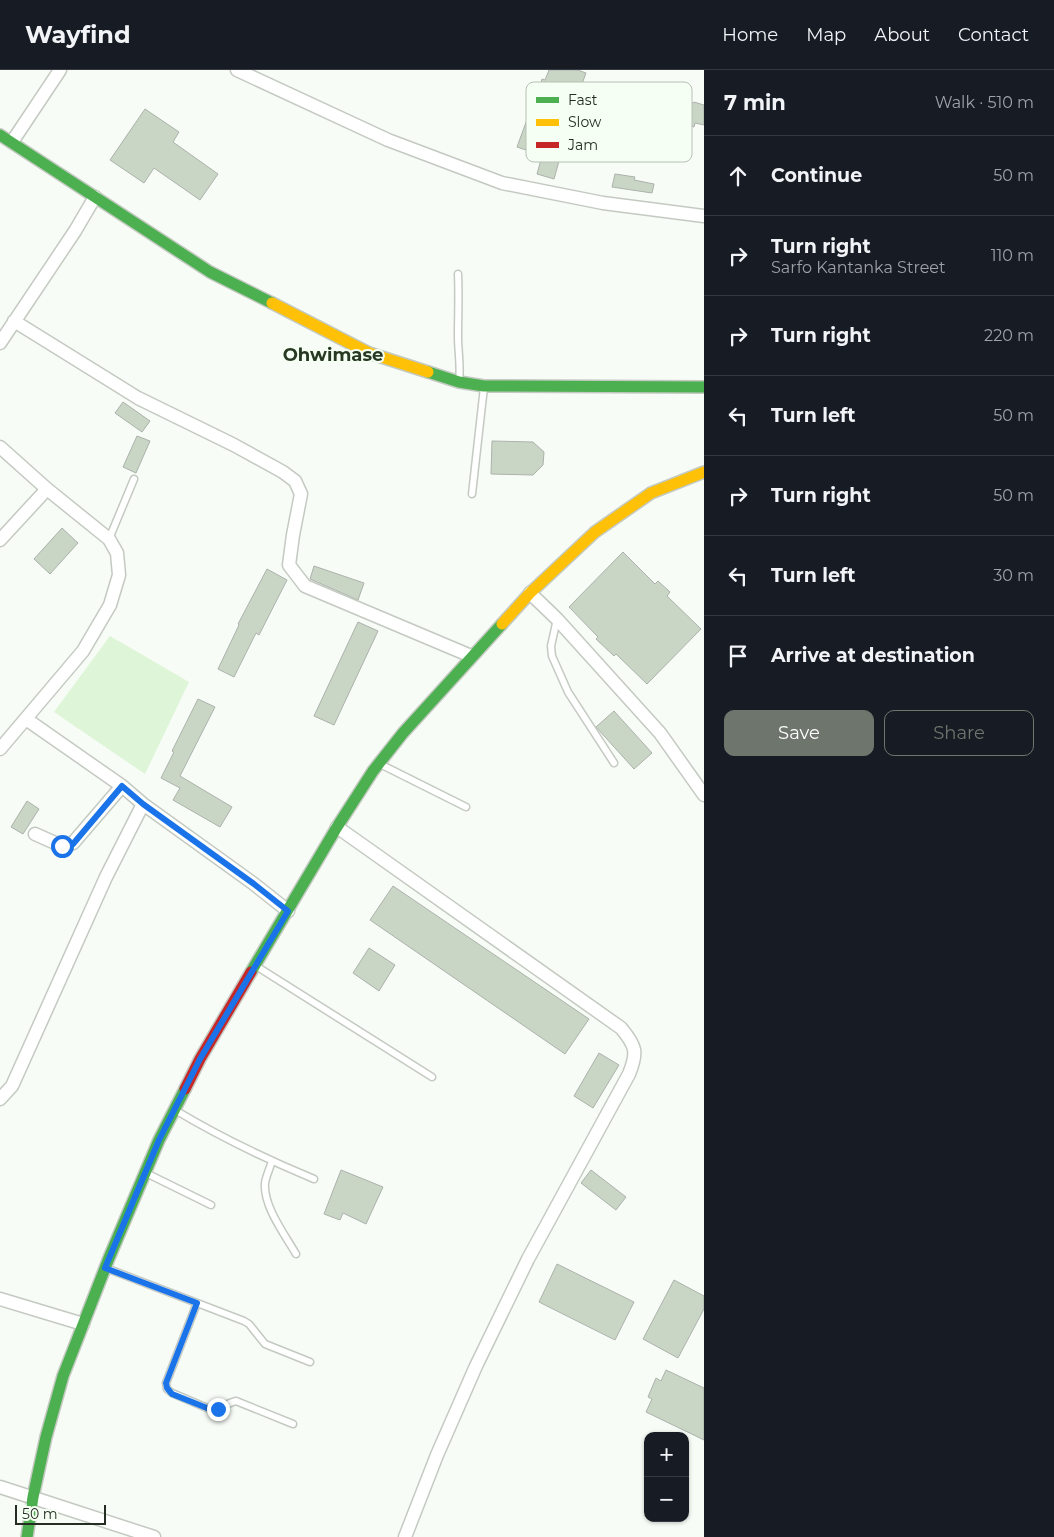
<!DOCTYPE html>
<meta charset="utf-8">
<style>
:root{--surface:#171b24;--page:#20242c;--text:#f1f3f6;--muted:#9ea1a6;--line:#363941;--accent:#6e756c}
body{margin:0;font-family:Montserrat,sans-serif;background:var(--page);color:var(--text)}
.controls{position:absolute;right:15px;bottom:15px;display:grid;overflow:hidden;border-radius:10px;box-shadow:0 1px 4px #0004}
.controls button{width:45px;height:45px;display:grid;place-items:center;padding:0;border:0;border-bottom:1px solid var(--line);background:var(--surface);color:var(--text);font:25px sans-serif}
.scale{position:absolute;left:15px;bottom:12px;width:91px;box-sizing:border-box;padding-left:5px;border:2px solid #252d22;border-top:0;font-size:14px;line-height:18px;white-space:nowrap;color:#252d22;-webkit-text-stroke:4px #f6fff3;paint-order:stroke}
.stop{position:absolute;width:15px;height:15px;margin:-11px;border:4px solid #1a73e8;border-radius:50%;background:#fff}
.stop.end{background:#1a73e8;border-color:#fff;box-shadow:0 1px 5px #0008}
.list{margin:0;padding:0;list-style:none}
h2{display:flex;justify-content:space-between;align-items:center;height:65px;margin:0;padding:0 20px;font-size:21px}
h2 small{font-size:16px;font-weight:400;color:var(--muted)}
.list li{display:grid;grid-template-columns:32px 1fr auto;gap:15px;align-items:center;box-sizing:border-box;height:80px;padding:0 20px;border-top:1px solid var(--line)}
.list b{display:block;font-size:19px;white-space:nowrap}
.list p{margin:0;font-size:16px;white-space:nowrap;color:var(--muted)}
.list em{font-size:16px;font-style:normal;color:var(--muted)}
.actions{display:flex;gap:10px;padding:15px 20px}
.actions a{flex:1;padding:11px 0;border:1px solid var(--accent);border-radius:10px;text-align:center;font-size:18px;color:var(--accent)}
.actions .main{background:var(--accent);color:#fff}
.icon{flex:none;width:28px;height:28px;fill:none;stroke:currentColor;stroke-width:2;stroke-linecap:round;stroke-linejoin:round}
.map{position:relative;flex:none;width:704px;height:1467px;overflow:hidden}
header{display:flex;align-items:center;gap:30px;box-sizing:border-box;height:70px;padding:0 25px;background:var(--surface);border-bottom:1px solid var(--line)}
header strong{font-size:24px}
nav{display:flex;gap:28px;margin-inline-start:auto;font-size:18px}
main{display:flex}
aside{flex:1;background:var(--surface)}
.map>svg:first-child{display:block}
.green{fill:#def5d7}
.building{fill:#c9d6c6;stroke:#acb2ab}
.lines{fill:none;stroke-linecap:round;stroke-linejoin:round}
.lane-casing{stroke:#c4cac2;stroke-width:9}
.street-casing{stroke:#c4cac2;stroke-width:15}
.fast-casing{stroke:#c4cac2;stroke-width:14}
.slow-casing{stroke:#c4cac2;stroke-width:14}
.jam-casing{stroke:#c4cac2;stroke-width:14}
.lane{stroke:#fefffe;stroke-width:6}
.street{stroke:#fefffe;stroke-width:12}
.fast{stroke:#4caf50;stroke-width:11}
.slow{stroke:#ffc107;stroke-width:11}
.jam{stroke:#c62828;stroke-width:11}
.route{stroke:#1a73e8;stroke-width:6}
.labels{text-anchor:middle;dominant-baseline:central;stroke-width:4;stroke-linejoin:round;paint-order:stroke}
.district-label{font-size:18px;font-weight:bold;fill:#273922;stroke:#f6fff3}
.key{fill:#f6fff3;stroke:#b7c0b4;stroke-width:1}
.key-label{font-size:14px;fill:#252d22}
</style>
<header>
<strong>Wayfind</strong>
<nav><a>Home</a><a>Map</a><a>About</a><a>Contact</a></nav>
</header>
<main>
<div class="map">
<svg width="704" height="1467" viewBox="0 0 704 1467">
<rect width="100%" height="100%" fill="#f7fcf6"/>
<path class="green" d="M110,566L189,612L145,704L54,642Z"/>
<path class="building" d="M549,0H578L586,3L575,33L641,51L642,48L644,49L650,29L631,21L633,15L693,33L694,32L704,35V55L695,53L694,57L679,53L673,79L636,70L637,68L573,50L572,54L533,43L542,9L545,10Z
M145,39L179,62L173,72L218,104L200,130L154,98L144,113L110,90Z
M529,44L540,48L535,63H533L526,80L517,77Z
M542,86L559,91L554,109L537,104Z
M615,104L635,107L634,110L654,114L652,123L612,117Z
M123,332L150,351L142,362L115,343Z
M137,366L150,371L136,403L123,397Z
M492,371L533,372L544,382L543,395L533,405L491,404Z
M62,458L78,473L50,504L34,489Z
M623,482L655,514L658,511L670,522L667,526L701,559L647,614L616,584L614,586L596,569L598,567L569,537Z
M314,496L364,513L358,530L310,509Z
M267,499L287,510L259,565L256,563L234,607L218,599L239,555L238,554Z
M358,552L378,561L334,655L314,646Z
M198,629L215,637L180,706L232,737L220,757L173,730L180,718L161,708L174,682L172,681Z
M614,641L652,683L634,699L596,657Z
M27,731L39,739L23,764L11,757Z
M393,816L589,949L565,984L370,850Z
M369,878L395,895L379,921L353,903Z
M599,983L619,995L593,1038L574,1026Z
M341,1100L383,1117L366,1154L343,1143L340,1150L324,1144Z
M591,1100L626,1127L616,1140L581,1113Z
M557,1194L634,1232L615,1270L539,1232Z
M674,1210L704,1226V1239L678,1288L643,1269Z
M666,1300L704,1318V1370L646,1342L652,1329L648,1327L656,1308L661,1311Z"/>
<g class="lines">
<defs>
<path id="lane" d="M458,204C459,225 458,246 458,267C458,282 461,296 459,311
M472,424L484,317
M109,469L134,409
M557,549L551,576L552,586L568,622L614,693
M380,694L466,737
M256,896L432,1007
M175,1040C220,1067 266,1089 314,1109
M272,1091C270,1098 266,1106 265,1113C263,1136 285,1165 296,1184
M146,1103L211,1135
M106,1198L244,1251L249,1254L265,1274L310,1292
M197,1233L166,1313L167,1319L172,1323L212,1340C221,1339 227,1333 236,1331L293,1354"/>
<path id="street" d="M237,0L388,70L502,113L603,133L704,146
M12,72L60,0
M14,251L138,328L234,375L283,402L295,411L301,424L293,465L289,495L305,516L471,586
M0,273L75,161L95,127
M0,377L47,419L109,469L117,483L119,505L110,535L83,581L0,679
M0,470L47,419
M530,523L557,549L660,663L704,725
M26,649L122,716L143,734L254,814L288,841
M337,757L621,958C636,976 638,982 629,1004L528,1189L476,1296L437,1385L405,1467
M35,764L62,776L73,773L122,716
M0,1029L12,1016L106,807L143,734
M0,1229L83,1254
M0,1417L154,1467"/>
<path id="fast" d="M0,65L210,202L272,233
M428,302L459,312L484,316L704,317
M251,902L337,757L373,701L403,663L502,554
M27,1467L33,1427L46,1367L63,1306L109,1188L159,1070L185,1019"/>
<path id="slow" d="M272,233L369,283L428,302
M502,554L530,523L595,462L651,423L704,402"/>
<path id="jam" d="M185,1019L200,989L251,902"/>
</defs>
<use href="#lane" class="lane-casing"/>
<use href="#street" class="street-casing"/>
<use href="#fast" class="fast-casing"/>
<use href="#slow" class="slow-casing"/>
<use href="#jam" class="jam-casing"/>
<use href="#lane" class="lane"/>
<use href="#street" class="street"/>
<use href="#fast" class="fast"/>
<use href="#slow" class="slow"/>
<use href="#jam" class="jam"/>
</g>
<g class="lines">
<path class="route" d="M62,776L73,774L122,716L143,734L254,814L288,841L200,989L159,1070L105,1198L197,1233L166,1313L167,1318L172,1324L212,1340L218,1339"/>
</g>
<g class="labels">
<g class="district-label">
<text x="333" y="285">Ohwimase</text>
</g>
</g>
<rect x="526" y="12" width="166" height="80" rx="8" class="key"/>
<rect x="536" y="27" width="23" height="6" fill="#4caf50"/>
<rect x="536" y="49" width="23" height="7" fill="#ffc107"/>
<rect x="536" y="72" width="23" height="6" fill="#c62828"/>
<g class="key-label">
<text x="568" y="35">Fast</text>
<text x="568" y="57">Slow</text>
<text x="568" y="80">Jam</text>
</g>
</svg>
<div class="controls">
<button>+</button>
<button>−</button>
</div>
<div class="scale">50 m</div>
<div class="stop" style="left:62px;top:776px"></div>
<div class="stop end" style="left:218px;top:1339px"></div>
</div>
<aside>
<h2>7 min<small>Walk · 510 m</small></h2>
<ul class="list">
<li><svg class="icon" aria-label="ahead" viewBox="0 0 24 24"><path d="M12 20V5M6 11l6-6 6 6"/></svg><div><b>Continue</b></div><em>50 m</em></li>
<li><svg class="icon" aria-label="right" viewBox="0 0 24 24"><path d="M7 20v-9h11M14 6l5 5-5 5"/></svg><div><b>Turn right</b><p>Sarfo Kantanka Street</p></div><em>110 m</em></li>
<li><svg class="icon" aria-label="right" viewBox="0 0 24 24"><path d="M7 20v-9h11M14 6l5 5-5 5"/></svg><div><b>Turn right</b></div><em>220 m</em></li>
<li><svg class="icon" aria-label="left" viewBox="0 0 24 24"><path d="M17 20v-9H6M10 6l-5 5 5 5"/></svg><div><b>Turn left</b></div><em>50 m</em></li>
<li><svg class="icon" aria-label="right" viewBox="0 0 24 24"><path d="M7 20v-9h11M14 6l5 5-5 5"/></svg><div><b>Turn right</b></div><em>50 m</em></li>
<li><svg class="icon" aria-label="left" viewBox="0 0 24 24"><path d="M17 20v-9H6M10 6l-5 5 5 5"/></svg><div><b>Turn left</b></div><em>30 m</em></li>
<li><svg class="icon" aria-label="arrive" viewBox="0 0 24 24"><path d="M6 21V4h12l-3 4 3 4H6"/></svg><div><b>Arrive at destination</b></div></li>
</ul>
<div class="actions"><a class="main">Save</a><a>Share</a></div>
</aside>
</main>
